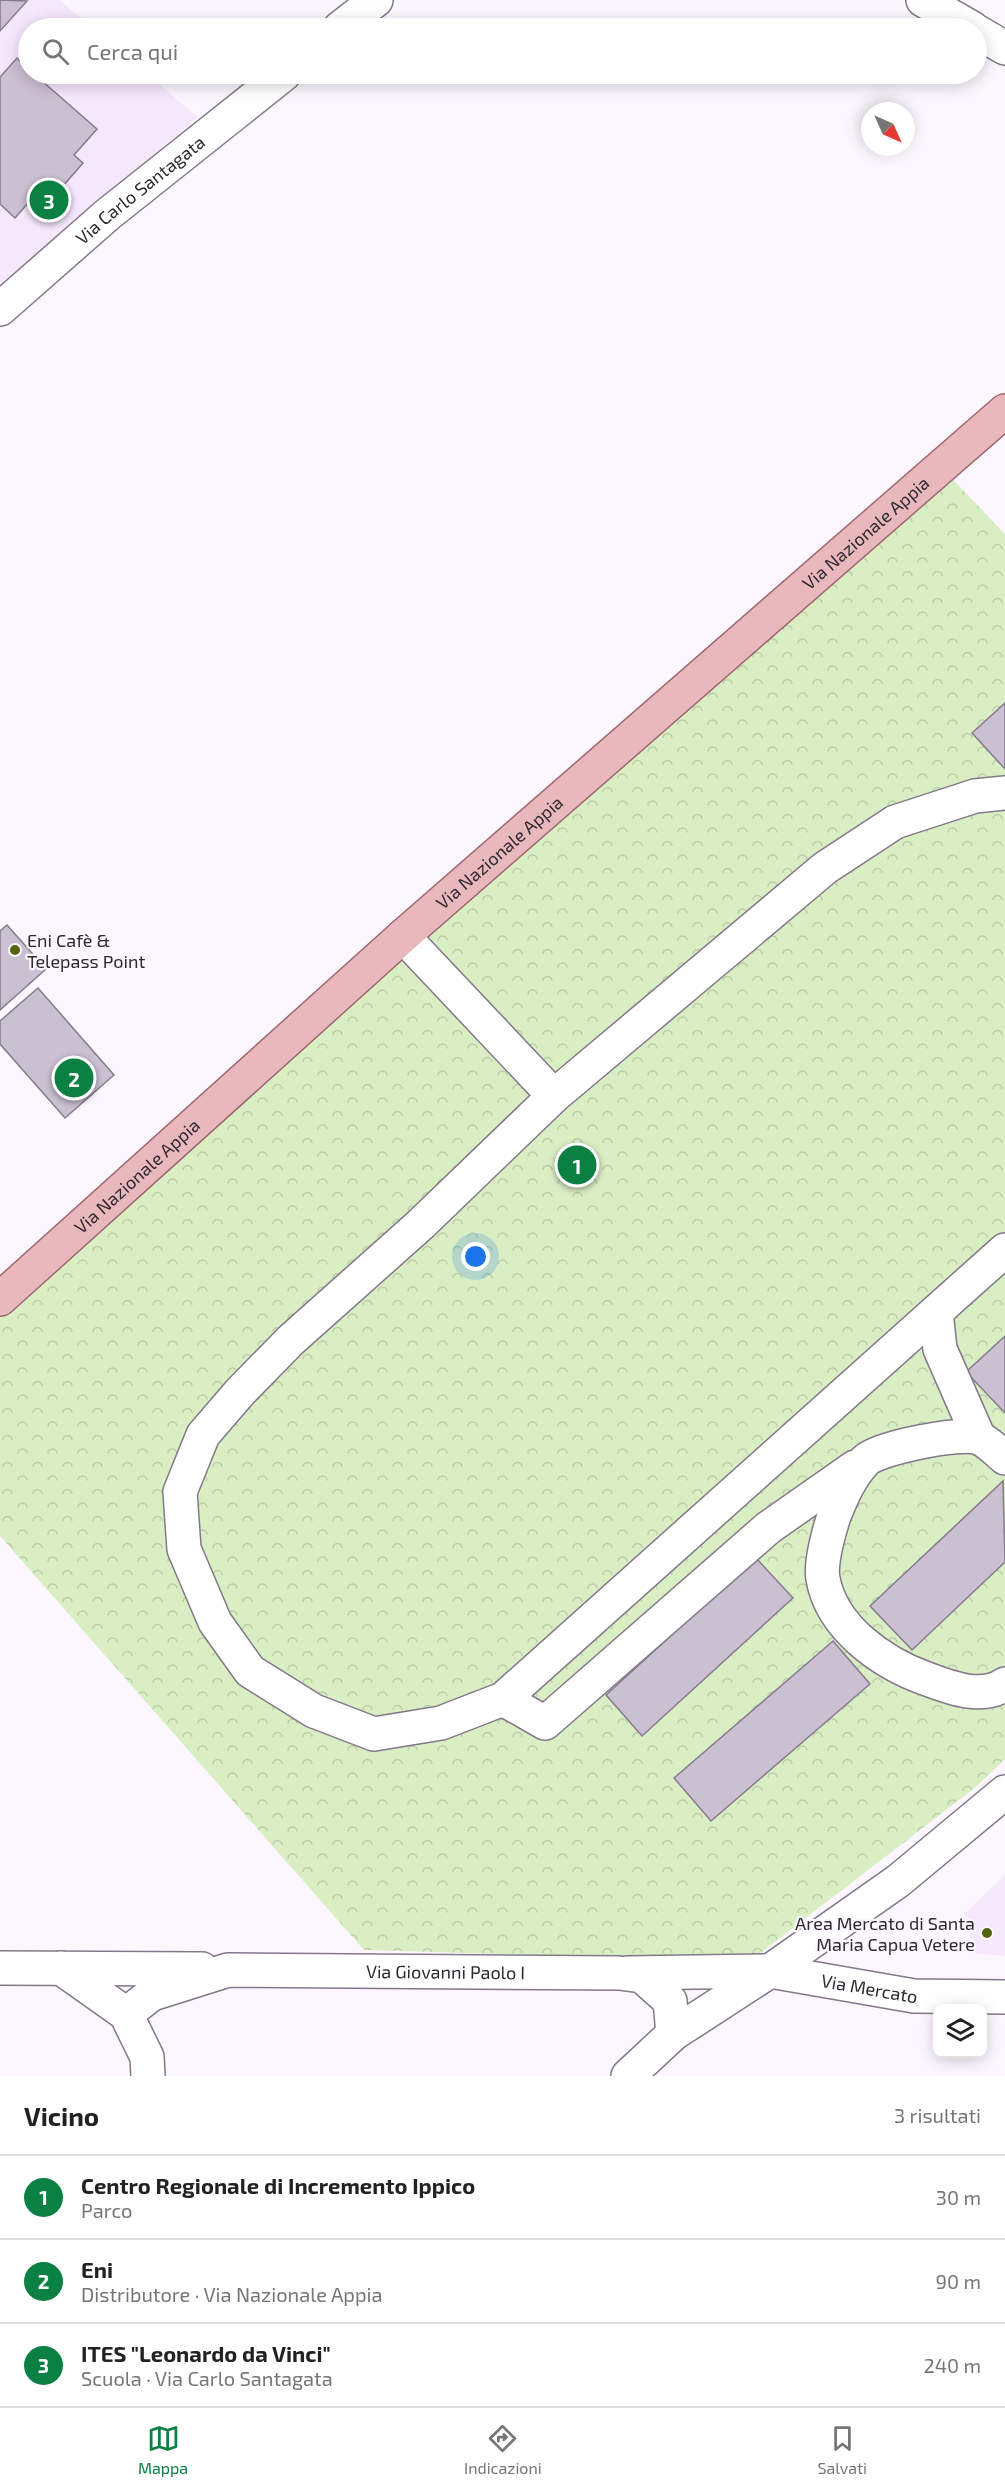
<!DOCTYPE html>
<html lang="it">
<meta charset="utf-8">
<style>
:root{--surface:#fff;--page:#f2f2f2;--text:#222;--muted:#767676;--line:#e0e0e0;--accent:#0b8043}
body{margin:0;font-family:"Exo 2",sans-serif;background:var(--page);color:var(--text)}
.controls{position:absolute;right:18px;bottom:18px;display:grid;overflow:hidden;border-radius:12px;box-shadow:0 3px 15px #0003}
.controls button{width:54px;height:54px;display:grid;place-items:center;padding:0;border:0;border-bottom:2px solid var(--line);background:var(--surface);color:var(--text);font:30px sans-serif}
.compass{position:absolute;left:861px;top:102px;width:54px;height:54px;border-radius:50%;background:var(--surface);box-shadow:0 3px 15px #0003;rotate:135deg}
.you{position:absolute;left:476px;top:1257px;width:21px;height:21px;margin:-15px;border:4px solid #fff;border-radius:50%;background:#1a73e8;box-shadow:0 0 0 9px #1a73e833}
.badge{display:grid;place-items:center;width:39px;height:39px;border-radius:50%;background:var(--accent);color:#fff;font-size:20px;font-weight:700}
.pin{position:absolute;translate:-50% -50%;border:3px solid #fff;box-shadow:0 2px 6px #0006}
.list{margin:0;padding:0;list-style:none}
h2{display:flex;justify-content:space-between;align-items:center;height:78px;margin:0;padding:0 24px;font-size:26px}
h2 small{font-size:20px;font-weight:400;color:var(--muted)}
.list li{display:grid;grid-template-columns:39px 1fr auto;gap:18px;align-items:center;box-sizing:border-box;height:84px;padding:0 24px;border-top:2px solid var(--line)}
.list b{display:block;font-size:22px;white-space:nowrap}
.list p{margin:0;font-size:20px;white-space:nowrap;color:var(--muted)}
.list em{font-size:20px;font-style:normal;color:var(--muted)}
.icon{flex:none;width:33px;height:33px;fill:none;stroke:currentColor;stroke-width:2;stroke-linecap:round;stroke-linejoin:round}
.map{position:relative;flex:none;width:1005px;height:2076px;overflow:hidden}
.search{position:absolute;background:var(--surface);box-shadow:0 3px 15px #0003;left:18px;right:18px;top:18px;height:66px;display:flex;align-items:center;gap:15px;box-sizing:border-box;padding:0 21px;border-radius:33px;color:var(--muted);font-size:22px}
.sheet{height:330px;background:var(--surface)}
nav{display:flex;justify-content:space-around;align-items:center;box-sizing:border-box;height:84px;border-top:2px solid var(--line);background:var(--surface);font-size:16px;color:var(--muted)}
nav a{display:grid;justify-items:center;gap:3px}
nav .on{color:var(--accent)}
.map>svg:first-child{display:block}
.built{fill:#f5e7fc}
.forest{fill:url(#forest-crowns)}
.building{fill:#cbbfd2;stroke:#867a8d;stroke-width:1.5}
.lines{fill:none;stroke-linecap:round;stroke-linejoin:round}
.minor-casing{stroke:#83788a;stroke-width:36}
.major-casing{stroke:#9e676f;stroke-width:36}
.minor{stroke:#fff;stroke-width:33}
.major{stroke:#e9b8bd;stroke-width:33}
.poi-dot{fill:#52640d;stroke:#fcf7ff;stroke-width:2}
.labels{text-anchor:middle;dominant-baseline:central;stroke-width:4.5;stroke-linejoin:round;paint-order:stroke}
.street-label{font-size:18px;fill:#2e2931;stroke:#fcf7ff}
.poi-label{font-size:18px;fill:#2e2931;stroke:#fcf7ff;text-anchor:start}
</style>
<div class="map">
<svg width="1005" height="2076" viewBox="0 0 1005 2076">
<defs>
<pattern id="forest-crowns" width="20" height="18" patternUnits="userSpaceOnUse" patternTransform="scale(1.5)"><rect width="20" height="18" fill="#daeec4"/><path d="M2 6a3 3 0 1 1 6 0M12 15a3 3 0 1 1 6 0" fill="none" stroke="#bbcca9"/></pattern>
</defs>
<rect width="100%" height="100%" fill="#fcf7ff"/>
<path class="built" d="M0,0H59L93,28H28V74H147L198,117L0,284Z
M1005,1875V1956L974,1953L965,1913Z"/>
<path class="forest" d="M941,467L1005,534V1759L976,1787L750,1961L364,1950L0,1536V1299Z"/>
<path class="building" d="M0,0L27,1L0,31Z
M17,58L28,69V74H34L97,129L74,155L83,163L49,202L37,193L15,218L0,204V77Z
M1005,703V769L972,733Z
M7,925L46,969L0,1010V931Z
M38,988L114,1075L65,1118L0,1044V1021Z
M1005,1336V1413L966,1372Z
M1003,1481L1005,1562L912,1650L870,1606Z
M756,1558L793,1598L642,1736L606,1695Z
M833,1641L870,1684L711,1821L674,1778Z"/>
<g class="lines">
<defs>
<g id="minor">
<path d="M923,0L972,28"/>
<path d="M340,28L376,0"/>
<path d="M976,31L1005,48"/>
<path id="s1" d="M0,309L107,215L284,74"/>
<path d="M1005,793L975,796L895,822L825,868L554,1096L420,1225L291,1340L240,1392L203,1435L180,1492L184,1549L215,1622L250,1671L314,1711L374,1734L441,1723L503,1699L1005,1250"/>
<path d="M403,936L554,1096"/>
<path d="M936,1312L940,1349L979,1438"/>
<path d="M1005,1458C998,1452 988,1442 979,1438C962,1431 877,1448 865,1461C850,1477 842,1496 834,1516C829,1531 820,1563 823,1579C832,1628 882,1663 927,1679C951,1688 982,1700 1005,1684"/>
<path d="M503,1699L545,1723L768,1528L855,1467"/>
<path d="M0,1968L202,1969"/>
<path d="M61,1968L126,2014L147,2057L148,2076"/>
<path id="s2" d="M628,1973L770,1971L914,1996L1005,1997"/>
<path id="s3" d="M126,2014L152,1994L228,1970L619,1973L642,1976L670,2001L673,2034"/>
<path d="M628,2076L673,2034L770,1971L898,1881L1005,1792"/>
</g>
<g id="major">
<path id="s4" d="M0,1299L403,936L1005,411"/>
</g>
</defs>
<use href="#minor" class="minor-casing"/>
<use href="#major" class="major-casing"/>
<use href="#minor" class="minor"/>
<use href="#major" class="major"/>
</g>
<g class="poi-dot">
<circle cx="15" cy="950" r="6"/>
<circle cx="987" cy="1933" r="6"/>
</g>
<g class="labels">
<g class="street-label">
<text stroke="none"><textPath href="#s1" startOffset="184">Via Carlo Santagata</textPath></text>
<text stroke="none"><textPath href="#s4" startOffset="1156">Via Nazionale Appia</textPath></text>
<text stroke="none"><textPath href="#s4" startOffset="670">Via Nazionale Appia</textPath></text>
<text stroke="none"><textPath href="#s4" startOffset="184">Via Nazionale Appia</textPath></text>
<text stroke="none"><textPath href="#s3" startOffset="330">Via Giovanni Paolo I</textPath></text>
<text stroke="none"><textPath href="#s2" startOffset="243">Via Mercato</textPath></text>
</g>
<g class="poi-label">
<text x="27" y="940">Eni Cafè &amp;<tspan x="27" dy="21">Telepass Point</tspan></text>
<text x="975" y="1923" text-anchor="end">Area Mercato di Santa<tspan x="975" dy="21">Maria Capua Vetere</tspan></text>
</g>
</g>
</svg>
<div class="controls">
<button><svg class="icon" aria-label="layers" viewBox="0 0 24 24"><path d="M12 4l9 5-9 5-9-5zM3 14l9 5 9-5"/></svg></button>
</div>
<svg class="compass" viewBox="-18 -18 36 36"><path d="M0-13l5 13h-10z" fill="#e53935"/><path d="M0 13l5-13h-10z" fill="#767676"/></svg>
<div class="you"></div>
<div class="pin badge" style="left:577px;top:1165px">1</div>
<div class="pin badge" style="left:74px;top:1078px">2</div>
<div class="pin badge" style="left:49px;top:200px">3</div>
<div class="search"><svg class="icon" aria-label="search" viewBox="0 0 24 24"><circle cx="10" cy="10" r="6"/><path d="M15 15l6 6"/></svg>Cerca qui</div>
</div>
<section class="sheet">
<h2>Vicino<small>3 risultati</small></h2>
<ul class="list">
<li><span class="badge">1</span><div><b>Centro Regionale di Incremento Ippico</b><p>Parco</p></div><em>30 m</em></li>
<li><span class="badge">2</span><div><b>Eni</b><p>Distributore · Via Nazionale Appia</p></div><em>90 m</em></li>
<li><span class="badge">3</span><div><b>ITES &quot;Leonardo da Vinci&quot;</b><p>Scuola · Via Carlo Santagata</p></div><em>240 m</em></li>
</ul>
</section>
<nav>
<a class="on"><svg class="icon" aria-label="map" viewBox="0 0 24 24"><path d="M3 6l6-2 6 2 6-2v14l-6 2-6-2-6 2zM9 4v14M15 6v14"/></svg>Mappa</a>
<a><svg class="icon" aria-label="directions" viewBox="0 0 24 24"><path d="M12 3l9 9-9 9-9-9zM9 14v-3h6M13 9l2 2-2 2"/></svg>Indicazioni</a>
<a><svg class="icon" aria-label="saved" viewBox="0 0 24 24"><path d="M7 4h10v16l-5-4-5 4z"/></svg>Salvati</a>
</nav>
